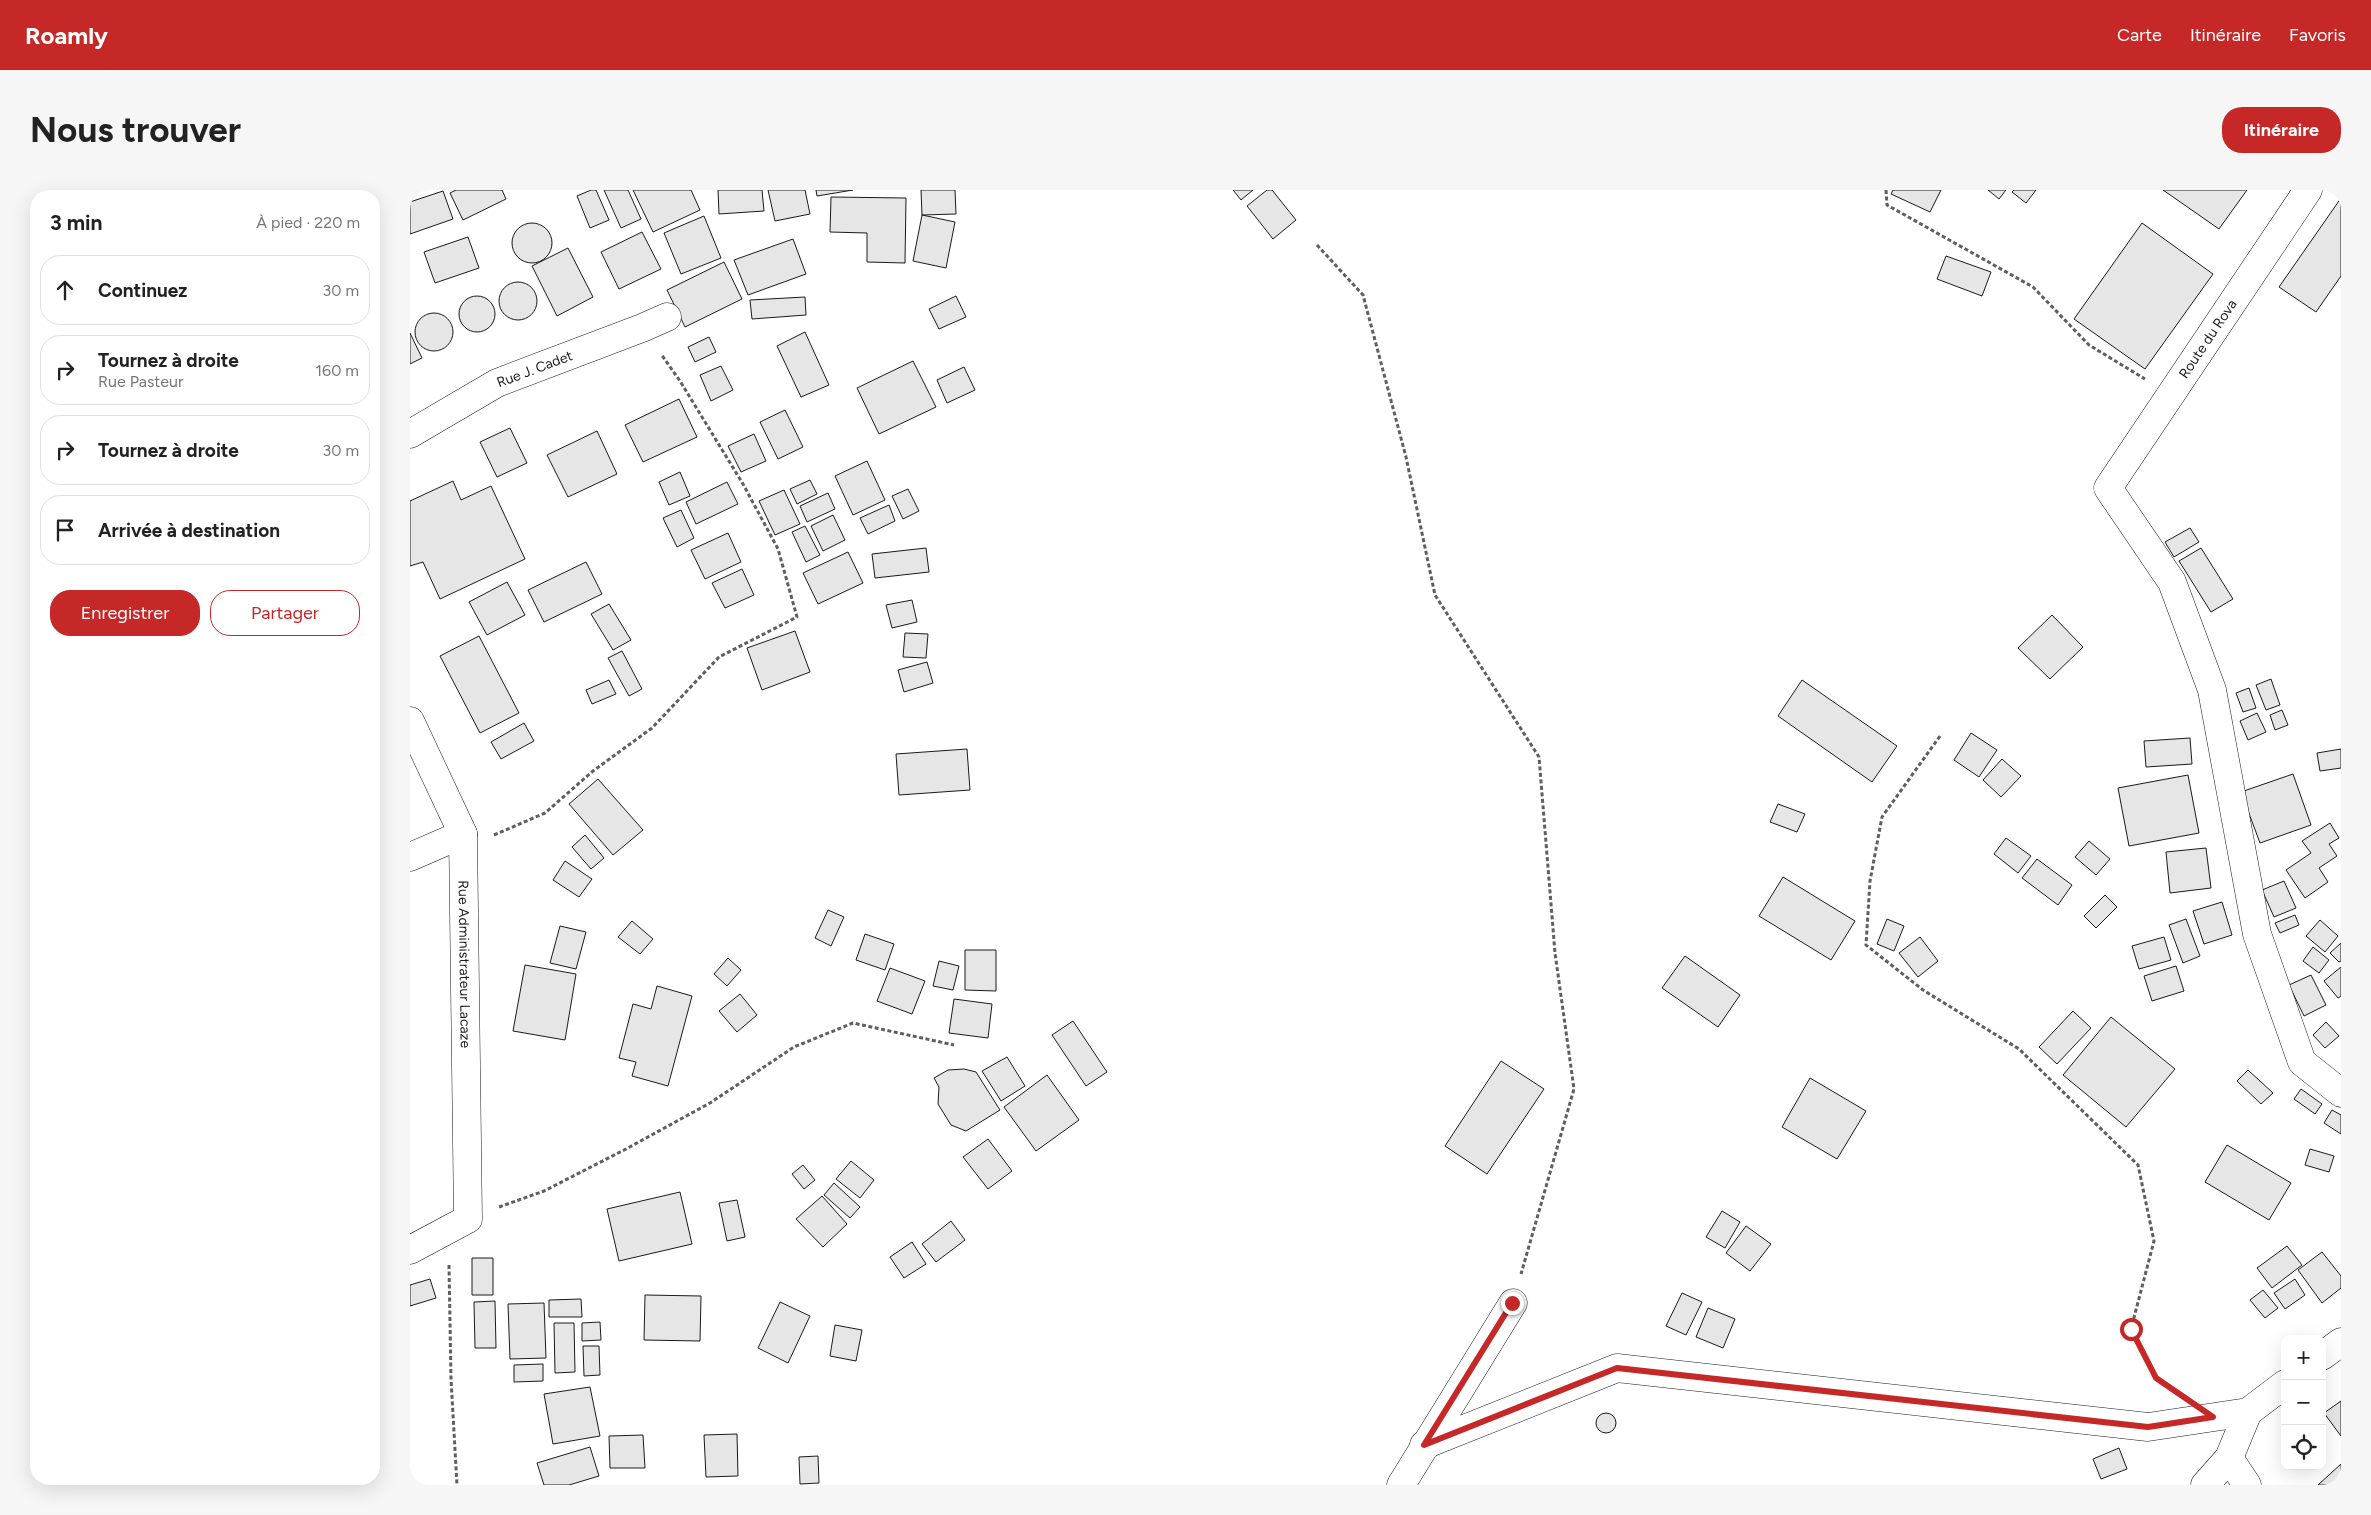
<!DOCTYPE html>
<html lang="fr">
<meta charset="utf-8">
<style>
:root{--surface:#fff;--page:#f6f6f6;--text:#222;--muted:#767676;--line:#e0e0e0;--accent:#c62828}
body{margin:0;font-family:Figtree,sans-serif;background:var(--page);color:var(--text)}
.controls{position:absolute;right:15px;bottom:15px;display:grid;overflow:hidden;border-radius:10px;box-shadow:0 5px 20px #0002}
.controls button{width:45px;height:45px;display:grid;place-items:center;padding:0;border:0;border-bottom:1px solid var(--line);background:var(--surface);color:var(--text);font:25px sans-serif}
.stop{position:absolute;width:15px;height:15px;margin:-11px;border:4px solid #c62828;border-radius:50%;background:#fff}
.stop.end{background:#c62828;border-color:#fff;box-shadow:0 1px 5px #0008}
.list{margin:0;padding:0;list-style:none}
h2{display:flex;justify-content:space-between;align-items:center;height:65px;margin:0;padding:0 20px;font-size:21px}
h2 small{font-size:16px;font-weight:400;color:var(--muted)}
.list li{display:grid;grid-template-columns:32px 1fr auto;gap:15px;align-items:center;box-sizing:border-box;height:70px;margin:0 10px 10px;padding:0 10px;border:1px solid var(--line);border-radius:20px}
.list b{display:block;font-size:19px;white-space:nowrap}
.list p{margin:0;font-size:16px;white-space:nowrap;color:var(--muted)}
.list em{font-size:16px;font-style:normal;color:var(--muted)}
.actions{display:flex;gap:10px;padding:15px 20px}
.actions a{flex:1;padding:11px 0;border:1px solid var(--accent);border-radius:20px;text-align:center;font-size:18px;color:var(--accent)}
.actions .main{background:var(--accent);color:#fff}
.icon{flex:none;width:28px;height:28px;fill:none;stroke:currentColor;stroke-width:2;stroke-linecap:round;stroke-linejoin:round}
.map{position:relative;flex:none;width:1931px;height:1295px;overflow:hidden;border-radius:20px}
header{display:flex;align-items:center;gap:30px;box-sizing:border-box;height:70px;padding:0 25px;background:var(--accent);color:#fff}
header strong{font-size:24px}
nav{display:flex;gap:28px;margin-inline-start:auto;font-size:18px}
.intro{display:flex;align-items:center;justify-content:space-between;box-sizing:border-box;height:120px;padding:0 30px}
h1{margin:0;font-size:35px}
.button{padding:12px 22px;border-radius:20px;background:var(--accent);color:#fff;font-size:18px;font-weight:700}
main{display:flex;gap:30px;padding:0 30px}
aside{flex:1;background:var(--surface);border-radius:20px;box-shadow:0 5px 20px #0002}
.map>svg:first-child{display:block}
.building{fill:#e6e6e6;stroke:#1a1a1a}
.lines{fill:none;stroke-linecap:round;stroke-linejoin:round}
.street-casing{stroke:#1a1a1a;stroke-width:29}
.path{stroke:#5f5f5f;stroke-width:3;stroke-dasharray:4 2.5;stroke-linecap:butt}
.street{stroke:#fff;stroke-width:28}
.route{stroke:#c62828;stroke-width:6}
.labels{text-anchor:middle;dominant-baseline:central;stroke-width:4;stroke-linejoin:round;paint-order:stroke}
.street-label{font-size:14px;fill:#1a1a1a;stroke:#fff}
</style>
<header>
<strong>Roamly</strong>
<nav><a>Carte</a><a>Itinéraire</a><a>Favoris</a></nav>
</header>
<div class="intro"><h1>Nous trouver</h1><a class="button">Itinéraire</a></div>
<main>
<aside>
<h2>3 min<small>À pied · 220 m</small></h2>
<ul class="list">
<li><svg class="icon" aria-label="ahead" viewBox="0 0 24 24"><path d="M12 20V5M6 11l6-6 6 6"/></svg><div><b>Continuez</b></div><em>30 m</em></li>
<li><svg class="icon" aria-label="right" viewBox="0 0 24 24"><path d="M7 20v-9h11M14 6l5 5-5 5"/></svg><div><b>Tournez à droite</b><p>Rue Pasteur</p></div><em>160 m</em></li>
<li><svg class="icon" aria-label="right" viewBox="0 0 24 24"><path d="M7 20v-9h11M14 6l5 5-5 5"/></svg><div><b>Tournez à droite</b></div><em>30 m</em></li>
<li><svg class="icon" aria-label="arrive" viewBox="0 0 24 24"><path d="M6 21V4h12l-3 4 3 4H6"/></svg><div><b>Arrivée à destination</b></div></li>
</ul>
<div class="actions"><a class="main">Enregistrer</a><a>Partager</a></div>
</aside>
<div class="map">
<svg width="1931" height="1295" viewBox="0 0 1931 1295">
<rect width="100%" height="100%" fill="#fff"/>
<path class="building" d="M46,0H92L96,9L53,30L40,3Z
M181,0H186L199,30L180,38L167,6Z
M194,0H218L231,29L211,38Z
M223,0H281L290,20L243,42Z
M308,0H352L354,21L309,24Z
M358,0H395L400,24L365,31Z
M406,0H443L407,6Z
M511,0H545L546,24L512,25Z
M823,0H843L831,10Z
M857,0H862L886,30L863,49L837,16Z
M1483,0H1531L1520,22L1481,4Z
M1578,0H1596L1589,9Z
M1604,0H1626L1616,13L1602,2Z
M1753,0H1837L1809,39Z
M33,1L43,29L0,44V12Z
M421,7L496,8L495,73L457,72V43L420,42Z
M1931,8V86L1906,122L1869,97Z
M512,25L545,32L536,78L503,71Z
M294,26L311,68L271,84L254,43Z
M102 53a20 20 0 1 1 40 0a20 20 0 1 1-40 0Z
M1732,33L1803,84L1735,179L1664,129Z
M232,42L251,79L209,99L191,62Z
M58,47L69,78L25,93L14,62Z
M383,49L396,84L338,105L324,70Z
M158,58L183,107L147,126L122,76Z
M1536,66L1581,82L1572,106L1527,89Z
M314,72L332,109L275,137L257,100Z
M89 111a19 19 0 1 1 38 0a19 19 0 1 1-38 0Z
M546,106L556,127L529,139L519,119Z
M49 124a18 18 0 1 1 36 0a18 18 0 1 1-36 0Z
M395,107L396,125L342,129L340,110Z
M5 142a19 19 0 1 1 38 0a19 19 0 1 1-38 0Z
M395,142L419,195L391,207L367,156Z
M0,143L12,168L0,174Z
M299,147L306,162L285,172L278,157Z
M503,171L526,217L469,244L447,198Z
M311,176L323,200L301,211L290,185Z
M554,177L565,200L537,213L527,190Z
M269,209L287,247L233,272L215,235Z
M375,220L393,257L368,269L350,232Z
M100,238L117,273L87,287L70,252Z
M187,241L207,284L158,307L137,265Z
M344,244L356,271L331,282L318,256Z
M457,271L475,310L443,325L425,286Z
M270,282L280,306L259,315L249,292Z
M400,290L407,304L387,314L380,299Z
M43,291L51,310L81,296L115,369L30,409L13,372L0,376V311Z
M317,292L328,314L286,334L276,312Z
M498,299L509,321L493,329L482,306Z
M374,300L390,334L365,345L349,311Z
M418,303L425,319L397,332L390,316Z
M479,315L485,331L458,344L450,328Z
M271,320L284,348L267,357L253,328Z
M423,325L435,350L413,361L401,336Z
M395,336L410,365L396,372L382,342Z
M1780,338L1789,352L1764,367L1755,352Z
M318,343L331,372L295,389L281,360Z
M516,358L519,382L465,388L462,364Z
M1791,358L1823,409L1801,422L1769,371Z
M438,362L453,393L408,414L393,383Z
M176,372L192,404L134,432L118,400Z
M332,379L344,405L315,418L302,393Z
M97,392L115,425L77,445L59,412Z
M502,410L507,432L482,438L476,415Z
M199,414L221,450L203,460L181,424Z
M1642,425L1673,457L1640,489L1608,458Z
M385,441L400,482L352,500L337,458Z
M495,443L518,444L516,468L493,467Z
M69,446L109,523L70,543L30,466Z
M212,461L232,499L219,506L198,468Z
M517,472L523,493L494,502L488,480Z
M1861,489L1870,515L1856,520L1846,495Z
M199,490L206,504L182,514L176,500Z
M1392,490L1487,556L1462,592L1368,526Z
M1839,498L1846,518L1833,522L1826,503Z
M1872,520L1878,535L1865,540L1860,525Z
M1847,523L1856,542L1838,550L1830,531Z
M114,533L124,551L91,569L81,552Z
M1561,543L1587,560L1569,587L1544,570Z
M1780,548L1782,574L1736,577L1734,551Z
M557,559L560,600L489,605L486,564Z
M1931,559V578L1910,581L1907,563Z
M1592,569L1611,586L1591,607L1573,590Z
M1883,584L1901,635L1850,653L1831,602Z
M1778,585L1789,643L1719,656L1708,598Z
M188,589L233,640L203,665L159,614Z
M1368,614L1395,624L1387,642L1360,632Z
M1920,633L1929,648L1919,654L1927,666L1909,678L1918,692L1895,708L1876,680L1901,663L1892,651Z
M175,645L194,668L181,679L162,657Z
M1596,648L1621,666L1608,683L1584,664Z
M1679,651L1700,669L1686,685L1665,667Z
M1796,658L1801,698L1760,703L1756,662Z
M1627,669L1662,695L1648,715L1612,688Z
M155,671L182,689L169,707L143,690Z
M1373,687L1445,731L1421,770L1349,726Z
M1874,691L1886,718L1864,727L1852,700Z
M1695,705L1707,717L1686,738L1674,726Z
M1812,712L1822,745L1794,754L1783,721Z
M418,720L434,727L421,756L405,748Z
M1885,725L1889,735L1870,743L1865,733Z
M1477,729L1494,736L1484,761L1467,754Z
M1776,729L1790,766L1773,773L1759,735Z
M1910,730L1928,746L1915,762L1896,746Z
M222,731L243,749L230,764L208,747Z
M150,736L176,742L166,779L140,773Z
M455,744L484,754L475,780L446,770Z
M1510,747L1528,771L1508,787L1489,763Z
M1754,747L1761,770L1729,779L1722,756Z
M1931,753V771L1929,772L1920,763Z
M1903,757L1919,770L1909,783L1893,771Z
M555,760H586V801L555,800Z
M1275,766L1330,805L1308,837L1252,798Z
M318,768L331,780L317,796L304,784Z
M529,771L549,776L543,800L523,796Z
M115,775L166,784L155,850L103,841Z
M1766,776L1774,801L1742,811L1734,786Z
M1931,777V806L1928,808L1914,791Z
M480,778L515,791L502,824L467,811Z
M1901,785L1916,815L1894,826L1879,795Z
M247,796L282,806L258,896L222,886L226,872L209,868L223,814L241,819Z
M330,804L347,825L327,842L309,821Z
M544,809L582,814L578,848L539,843Z
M1663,821L1681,838L1647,874L1629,857Z
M1701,827L1765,879L1716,937L1653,885Z
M663,831L697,882L676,896L642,845Z
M1916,832L1929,846L1915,858L1903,845Z
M597,867L615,896L591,911L572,881Z
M1091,871L1134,899L1077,984L1035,956Z
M554,879L566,882L590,920L556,941L541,935L528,914L529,897L524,888L538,880Z
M1838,880L1863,903L1851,914L1827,891Z
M637,885L669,930L626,961L594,917Z
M1400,888L1456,921L1427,969L1372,937Z
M1891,899L1912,914L1905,924L1884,909Z
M1922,920L1931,925V944L1914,933Z
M578,949L602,981L578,999L553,967Z
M1817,955L1881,993L1859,1030L1795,992Z
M1900,959L1924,966L1919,982L1895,975Z
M441,971L464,990L450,1008L426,989Z
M393,975L405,990L394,999L382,984Z
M424,993L450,1017L440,1028L414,1005Z
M270,1002L282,1054L209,1071L197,1019Z
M412,1006L437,1034L413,1057L386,1029Z
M327,1010L335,1047L317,1051L309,1013Z
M1312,1021L1330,1032L1315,1058L1296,1047Z
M541,1031L555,1050L526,1072L512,1054Z
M1336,1036L1361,1054L1340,1081L1316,1063Z
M502,1052L516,1074L494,1088L480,1067Z
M1877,1056L1892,1075L1862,1098L1847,1078Z
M1912,1062L1931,1086V1098L1912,1113L1888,1080Z
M62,1068H83V1105H62Z
M20,1089L26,1108L0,1116V1095Z
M1885,1089L1895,1105L1875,1119L1864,1103Z
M1853,1100L1868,1118L1855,1128L1840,1110Z
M1272,1103L1292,1112L1276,1145L1256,1136Z
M235,1105L291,1106L290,1151L234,1150Z
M171,1109L172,1127H139V1110Z
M85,1111L86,1158H65L64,1112Z
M370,1112L400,1126L378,1173L348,1158Z
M134,1113L136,1168L100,1169L98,1114Z
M1298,1118L1325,1129L1313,1158L1286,1147Z
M190,1132L191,1150L172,1151V1133Z
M144,1133H164L165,1182L145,1183Z
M425,1135L452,1140L446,1171L420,1166Z
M173,1156H189L190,1185L174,1186Z
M133,1174V1191L104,1192V1175Z
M180,1197L190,1246L143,1254L134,1204Z
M1931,1211V1246L1914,1223Z
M1186 1233a10 10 0 1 1 20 0a10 10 0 1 1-20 0Z
M327,1244L328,1286L296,1287L294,1245Z
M233,1245L235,1278H200L199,1246Z
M180,1257L189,1286L159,1295H134L127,1273Z
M1709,1258L1717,1279L1691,1289L1683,1269Z
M408,1266L409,1293L390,1294L389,1267Z
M1931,1274V1295H1908Z"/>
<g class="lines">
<defs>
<g id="street">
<path d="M1898,0L1698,298L1762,392L1802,500L1847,744L1892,872L1931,903"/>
<path id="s1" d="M0,244L87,193L232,138L257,127"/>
<path id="s2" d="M0,531L53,644L58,1029L0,1060"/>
<path d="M0,667L53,644"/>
<path d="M1912,1166L1931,1152"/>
<path d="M1014,1255L1207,1178L1738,1237L1838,1222L1875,1194"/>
<path d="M1819,1268L1837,1295"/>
<path d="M991,1295L1103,1113"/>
<path d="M1795,1295L1819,1268L1838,1222"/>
</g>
</defs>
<use href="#street" class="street-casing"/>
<path class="path" d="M1476,0L1477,15L1623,97L1679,155L1735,189
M907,55L953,105L996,267L1025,405L1129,567L1145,763L1164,899L1111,1084
M1530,546L1472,627L1460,691L1456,755L1513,800L1609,859L1728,975L1744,1051L1721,1139L1746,1188L1766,1202
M84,645L135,623L183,581L242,538L309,467L387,427L368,359L333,294L270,191L251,164
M89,1017L134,1001L216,959L300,913L384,857L443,833L544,855
M39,1075L41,1189L47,1295"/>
<use href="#street" class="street"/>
</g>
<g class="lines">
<path class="route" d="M1102,1113L1014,1255L1207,1178L1738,1237L1803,1227L1746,1188L1721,1139"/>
</g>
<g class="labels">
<g class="street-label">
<text transform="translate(1798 149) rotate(-56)">Route du Rova</text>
<text stroke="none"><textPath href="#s1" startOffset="141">Rue J. Cadet</textPath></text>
<text stroke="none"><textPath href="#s2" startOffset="255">Rue Administrateur Lacaze</textPath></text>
</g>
</g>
</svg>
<div class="controls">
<button>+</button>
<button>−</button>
<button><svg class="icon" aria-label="locate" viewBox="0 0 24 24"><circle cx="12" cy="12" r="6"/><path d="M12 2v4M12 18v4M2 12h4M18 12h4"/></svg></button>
</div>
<div class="stop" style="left:1721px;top:1139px"></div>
<div class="stop end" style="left:1102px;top:1113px"></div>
</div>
</main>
